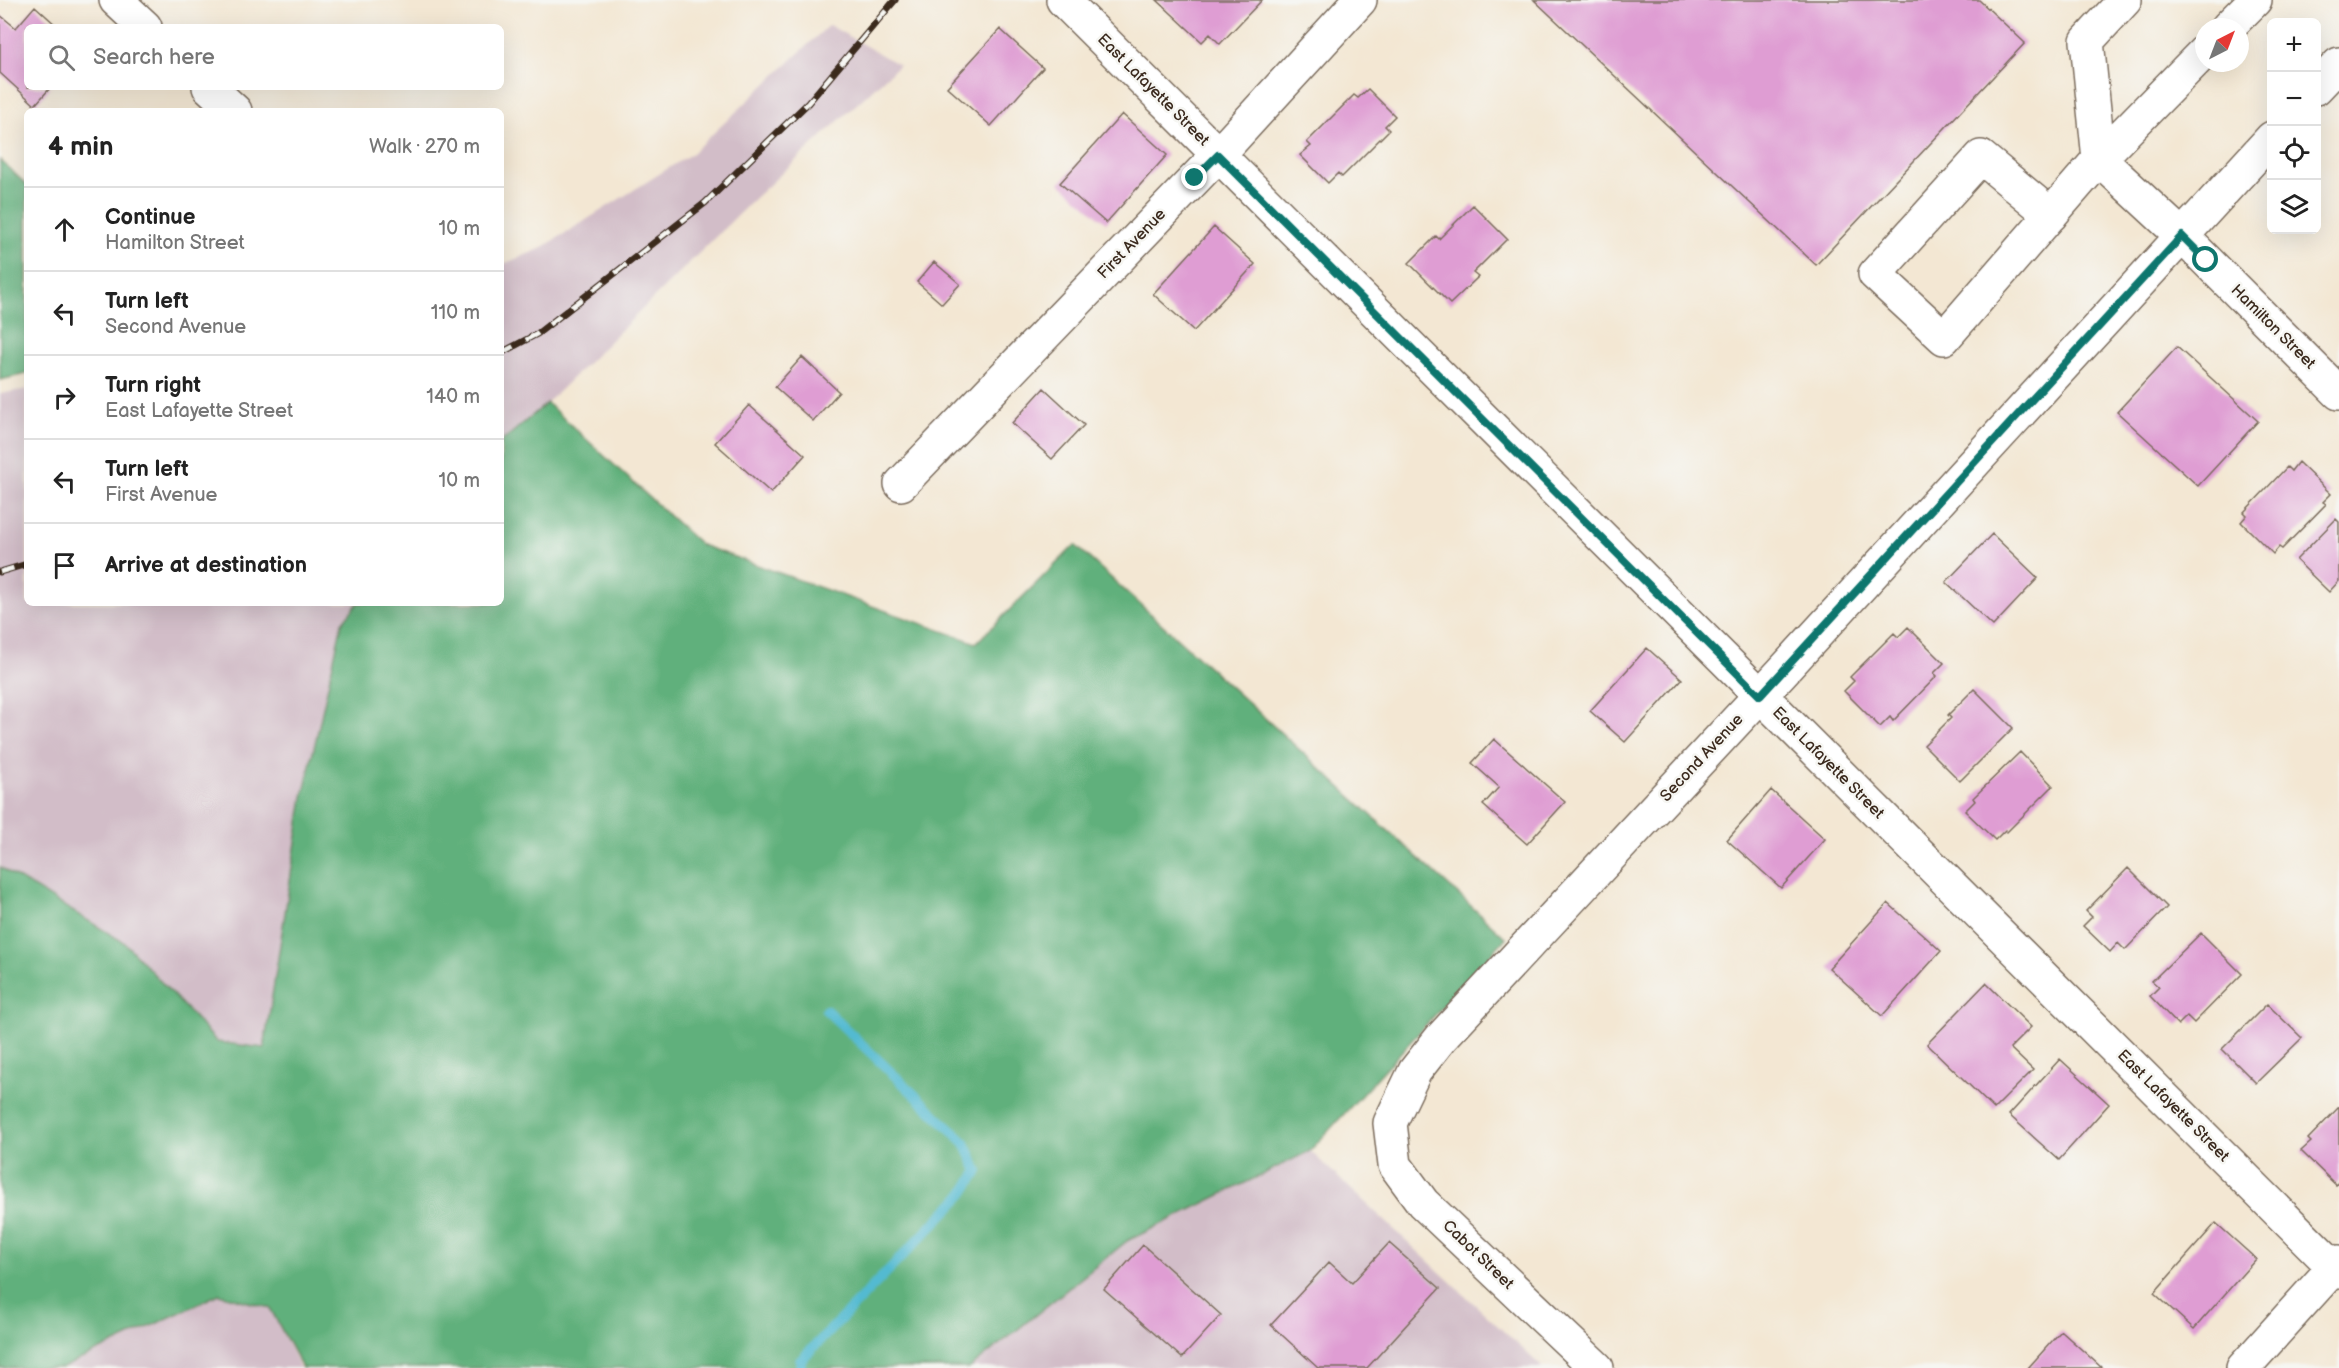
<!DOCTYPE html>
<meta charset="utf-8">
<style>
:root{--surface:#fff;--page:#f2f2f2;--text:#222;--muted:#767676;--line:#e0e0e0}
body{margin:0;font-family:"Balsamiq Sans",sans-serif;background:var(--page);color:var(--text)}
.controls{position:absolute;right:18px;top:18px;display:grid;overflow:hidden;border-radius:9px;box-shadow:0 6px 24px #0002}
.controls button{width:54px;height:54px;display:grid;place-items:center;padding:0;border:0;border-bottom:2px solid var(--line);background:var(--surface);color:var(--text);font:30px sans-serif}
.compass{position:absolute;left:2195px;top:18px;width:54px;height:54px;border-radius:50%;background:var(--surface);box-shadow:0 6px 24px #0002;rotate:42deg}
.stop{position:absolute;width:18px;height:18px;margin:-14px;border:4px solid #0f766e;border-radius:50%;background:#fff}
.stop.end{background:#0f766e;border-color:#fff;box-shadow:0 2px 6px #0008}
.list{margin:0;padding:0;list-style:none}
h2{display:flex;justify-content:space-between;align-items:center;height:78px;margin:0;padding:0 24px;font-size:26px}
h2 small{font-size:20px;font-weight:400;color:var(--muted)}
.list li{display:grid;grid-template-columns:39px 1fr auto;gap:18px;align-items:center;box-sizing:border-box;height:84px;padding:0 24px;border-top:2px solid var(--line)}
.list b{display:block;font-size:22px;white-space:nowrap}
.list p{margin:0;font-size:20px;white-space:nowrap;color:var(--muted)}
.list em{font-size:20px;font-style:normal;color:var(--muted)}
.icon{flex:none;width:33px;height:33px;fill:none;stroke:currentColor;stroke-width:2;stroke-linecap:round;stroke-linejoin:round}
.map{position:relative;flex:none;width:2339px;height:1368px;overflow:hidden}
.search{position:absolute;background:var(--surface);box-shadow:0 6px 24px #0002;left:24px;top:24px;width:480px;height:66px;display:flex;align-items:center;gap:15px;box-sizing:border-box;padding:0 21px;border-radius:9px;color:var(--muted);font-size:22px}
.panel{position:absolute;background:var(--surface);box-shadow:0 6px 24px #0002;left:24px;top:108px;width:480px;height:498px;border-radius:9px}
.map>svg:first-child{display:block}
.industrial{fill:#d2bdc8}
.forest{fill:#61b07b;stroke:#4e6d4c;stroke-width:1.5}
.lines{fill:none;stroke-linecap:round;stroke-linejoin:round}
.stream{stroke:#53bad1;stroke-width:10}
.building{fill:#df9dd3}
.minor-casing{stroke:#7b6c5d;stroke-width:36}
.minor{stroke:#fff;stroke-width:33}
.rail-casing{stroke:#3b2a1e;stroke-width:7}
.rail{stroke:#f6f6f2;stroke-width:4.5;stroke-dasharray:14;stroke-linecap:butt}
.route{stroke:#0f766e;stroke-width:8}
.labels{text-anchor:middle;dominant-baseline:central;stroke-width:5;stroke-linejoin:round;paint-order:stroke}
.street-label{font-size:16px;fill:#3b2a1e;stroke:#f6f6f2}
</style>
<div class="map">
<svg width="2339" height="1368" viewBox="0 0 2339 1368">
<rect width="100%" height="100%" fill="#f6f6f2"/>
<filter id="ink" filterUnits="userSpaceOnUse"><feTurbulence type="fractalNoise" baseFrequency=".0167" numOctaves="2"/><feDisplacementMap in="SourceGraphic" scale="12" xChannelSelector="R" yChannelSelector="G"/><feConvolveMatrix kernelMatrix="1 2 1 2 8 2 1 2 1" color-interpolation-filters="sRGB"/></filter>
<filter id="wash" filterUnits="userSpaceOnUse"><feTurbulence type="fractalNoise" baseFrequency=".008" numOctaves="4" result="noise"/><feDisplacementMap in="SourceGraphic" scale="24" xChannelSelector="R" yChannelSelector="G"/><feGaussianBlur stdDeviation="1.35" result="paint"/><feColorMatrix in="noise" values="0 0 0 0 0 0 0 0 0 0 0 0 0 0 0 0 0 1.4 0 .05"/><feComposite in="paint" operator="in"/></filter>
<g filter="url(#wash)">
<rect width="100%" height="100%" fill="#f3e7d3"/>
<path class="industrial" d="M829,25L899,65L756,197L547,403L501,442V265L540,249L691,154Z
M27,389V603H358L342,623L303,797L264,1048L217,1042L125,943L0,867V394Z
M1310,1151L1543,1368H970L1127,1241Z
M219,1294L270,1308L300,1368H62Z"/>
<path class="forest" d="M0,160L27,185V374L0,380Z
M547,403L701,545L976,643L1075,545L1506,938L1310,1151L1127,1241L970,1368H302L270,1308L219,1294L62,1368H0V867L125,943L217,1042L264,1048L303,797L342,623L358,603H501V442Z"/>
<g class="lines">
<path class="stream" d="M801,1368L800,1361L963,1194L978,1171L965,1143L826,1010"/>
</g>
<g id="blocks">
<path class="building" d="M1157,0H1262L1220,44L1210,34L1202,42Z
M1534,0H1979L2025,43L1816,265Z
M35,6L58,27H27V87H51L35,105L0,73V15L16,28Z
M1000,29L1043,68L991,126L947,87Z
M1368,89L1395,116L1385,126L1389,130L1342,177L1338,173L1328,183L1300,155L1311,146L1307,142L1354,95L1358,98Z
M1122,114L1167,155L1106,223L1060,183Z
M1473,205L1507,239L1473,273L1478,277L1450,304L1409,263L1436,236L1439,239Z
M1214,227L1255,264L1194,331L1153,294Z
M934,262L960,284L942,304L917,282Z
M2177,347L2258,421L2198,486L2117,412Z
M802,357L839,392L813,421L775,387Z
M1044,388L1084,425L1052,459L1012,423Z
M749,405L805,455L771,493L715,443Z
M2298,462L2331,494L2323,502L2326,504L2282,549L2279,547L2273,554L2241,522L2247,515L2244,512L2287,467L2291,471Z
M2336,519L2339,522V581L2329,592L2296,560Z
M1992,534L2038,578L1993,626L1946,582Z
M1908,627L1944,663L1934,673L1937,676L1893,721L1890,717L1880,727L1844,691L1854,681L1850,677L1894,633L1898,637Z
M1647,648L1682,679L1625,742L1590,711Z
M1974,689L2013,728L1960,781L1924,745L1951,718L1948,715Z
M1494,739L1565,802L1527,844L1483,805L1499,787L1472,763Z
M2020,752L2053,786L2007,832L2005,830L1995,840L1965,811L1975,801L1973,798Z
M1771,790L1825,839L1781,888L1727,840Z
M2128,868L2167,907L2125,950L2118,943L2110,952L2083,926L2092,917L2086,911Z
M1888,903L1941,951L1882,1016L1829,968Z
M2201,933L2242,974L2194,1023L2187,1016L2178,1025L2150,996L2159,987L2152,981Z
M1986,983L2031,1027L2010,1048L2033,1070L1994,1109L1927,1044Z
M2267,1004L2302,1038L2256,1083L2222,1049Z
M2060,1059L2109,1104L2059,1160L2009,1115Z
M2339,1107V1181L2336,1185L2301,1151L2311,1142L2308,1139Z
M2216,1223L2256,1259L2194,1329L2154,1293Z
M1389,1243L1440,1288L1367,1368H1318L1271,1325L1329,1262L1352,1283Z
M1143,1245L1221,1315L1182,1358L1104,1289Z
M2061,1331L2102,1368H2028Z"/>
</g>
</g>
<g filter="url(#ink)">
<use href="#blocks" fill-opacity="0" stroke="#7b6c5d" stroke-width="1.5"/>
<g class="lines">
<defs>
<path id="minor" d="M116,0L145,27
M1063,0L2339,1272
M2125,0L2087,41L2099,159L2182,236L2339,393
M2228,27L2255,0
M209,87L235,111
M2316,88L2339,64
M2051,215L1981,157L1875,274L1944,338L2099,159L2204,52
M901,484L1218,155L1360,0
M1597,1368L1423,1203L1395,1165L1390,1123L1415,1071L1441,1038L1782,672L2272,138
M2243,1368L2339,1262"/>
</defs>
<use href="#minor" class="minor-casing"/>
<use href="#minor" class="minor"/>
<defs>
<path id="rail" d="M501,353L537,334L705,203L808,103L895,0
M0,572L27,564"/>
</defs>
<use href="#rail" class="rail-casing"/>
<use href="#rail" class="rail"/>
</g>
</g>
<g class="lines" filter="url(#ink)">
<path class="route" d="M1195,178L1218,155L1760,696L2182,236L2206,260"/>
</g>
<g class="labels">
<g class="street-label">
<text transform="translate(1153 90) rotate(45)">East Lafayette Street</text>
<text transform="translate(1132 244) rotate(-46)">First Avenue</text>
<text transform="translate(2273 327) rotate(45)">Hamilton Street</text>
<text transform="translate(1702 758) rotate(-47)">Second Avenue</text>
<text transform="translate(1828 763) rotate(45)">East Lafayette Street</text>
<text transform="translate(2173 1106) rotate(45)">East Lafayette Street</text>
<text transform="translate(1478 1255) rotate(44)">Cabot Street</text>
</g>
</g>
</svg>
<div class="controls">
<button>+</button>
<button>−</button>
<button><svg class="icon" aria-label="locate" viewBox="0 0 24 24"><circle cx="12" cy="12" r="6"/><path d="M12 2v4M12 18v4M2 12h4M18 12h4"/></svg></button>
<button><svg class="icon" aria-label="layers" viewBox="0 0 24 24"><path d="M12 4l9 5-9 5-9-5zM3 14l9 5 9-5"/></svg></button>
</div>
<svg class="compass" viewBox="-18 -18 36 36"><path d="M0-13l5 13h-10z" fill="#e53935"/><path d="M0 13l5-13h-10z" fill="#767676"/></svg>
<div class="stop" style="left:2206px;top:260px"></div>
<div class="stop end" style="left:1195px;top:178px"></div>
<div class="search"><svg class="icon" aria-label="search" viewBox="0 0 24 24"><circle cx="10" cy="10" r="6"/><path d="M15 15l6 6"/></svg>Search here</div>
<section class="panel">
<h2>4 min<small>Walk · 270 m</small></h2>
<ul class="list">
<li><svg class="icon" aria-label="ahead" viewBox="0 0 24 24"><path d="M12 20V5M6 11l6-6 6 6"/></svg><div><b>Continue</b><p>Hamilton Street</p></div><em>10 m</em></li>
<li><svg class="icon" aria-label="left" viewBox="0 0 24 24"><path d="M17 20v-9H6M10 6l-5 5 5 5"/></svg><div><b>Turn left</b><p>Second Avenue</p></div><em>110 m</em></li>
<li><svg class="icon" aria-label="right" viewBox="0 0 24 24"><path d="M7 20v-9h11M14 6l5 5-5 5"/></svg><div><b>Turn right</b><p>East Lafayette Street</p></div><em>140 m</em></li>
<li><svg class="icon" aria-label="left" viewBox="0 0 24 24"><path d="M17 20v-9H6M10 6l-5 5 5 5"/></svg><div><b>Turn left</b><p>First Avenue</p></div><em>10 m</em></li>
<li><svg class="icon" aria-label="arrive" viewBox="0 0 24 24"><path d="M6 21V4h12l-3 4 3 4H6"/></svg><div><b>Arrive at destination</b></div></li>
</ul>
</section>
</div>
